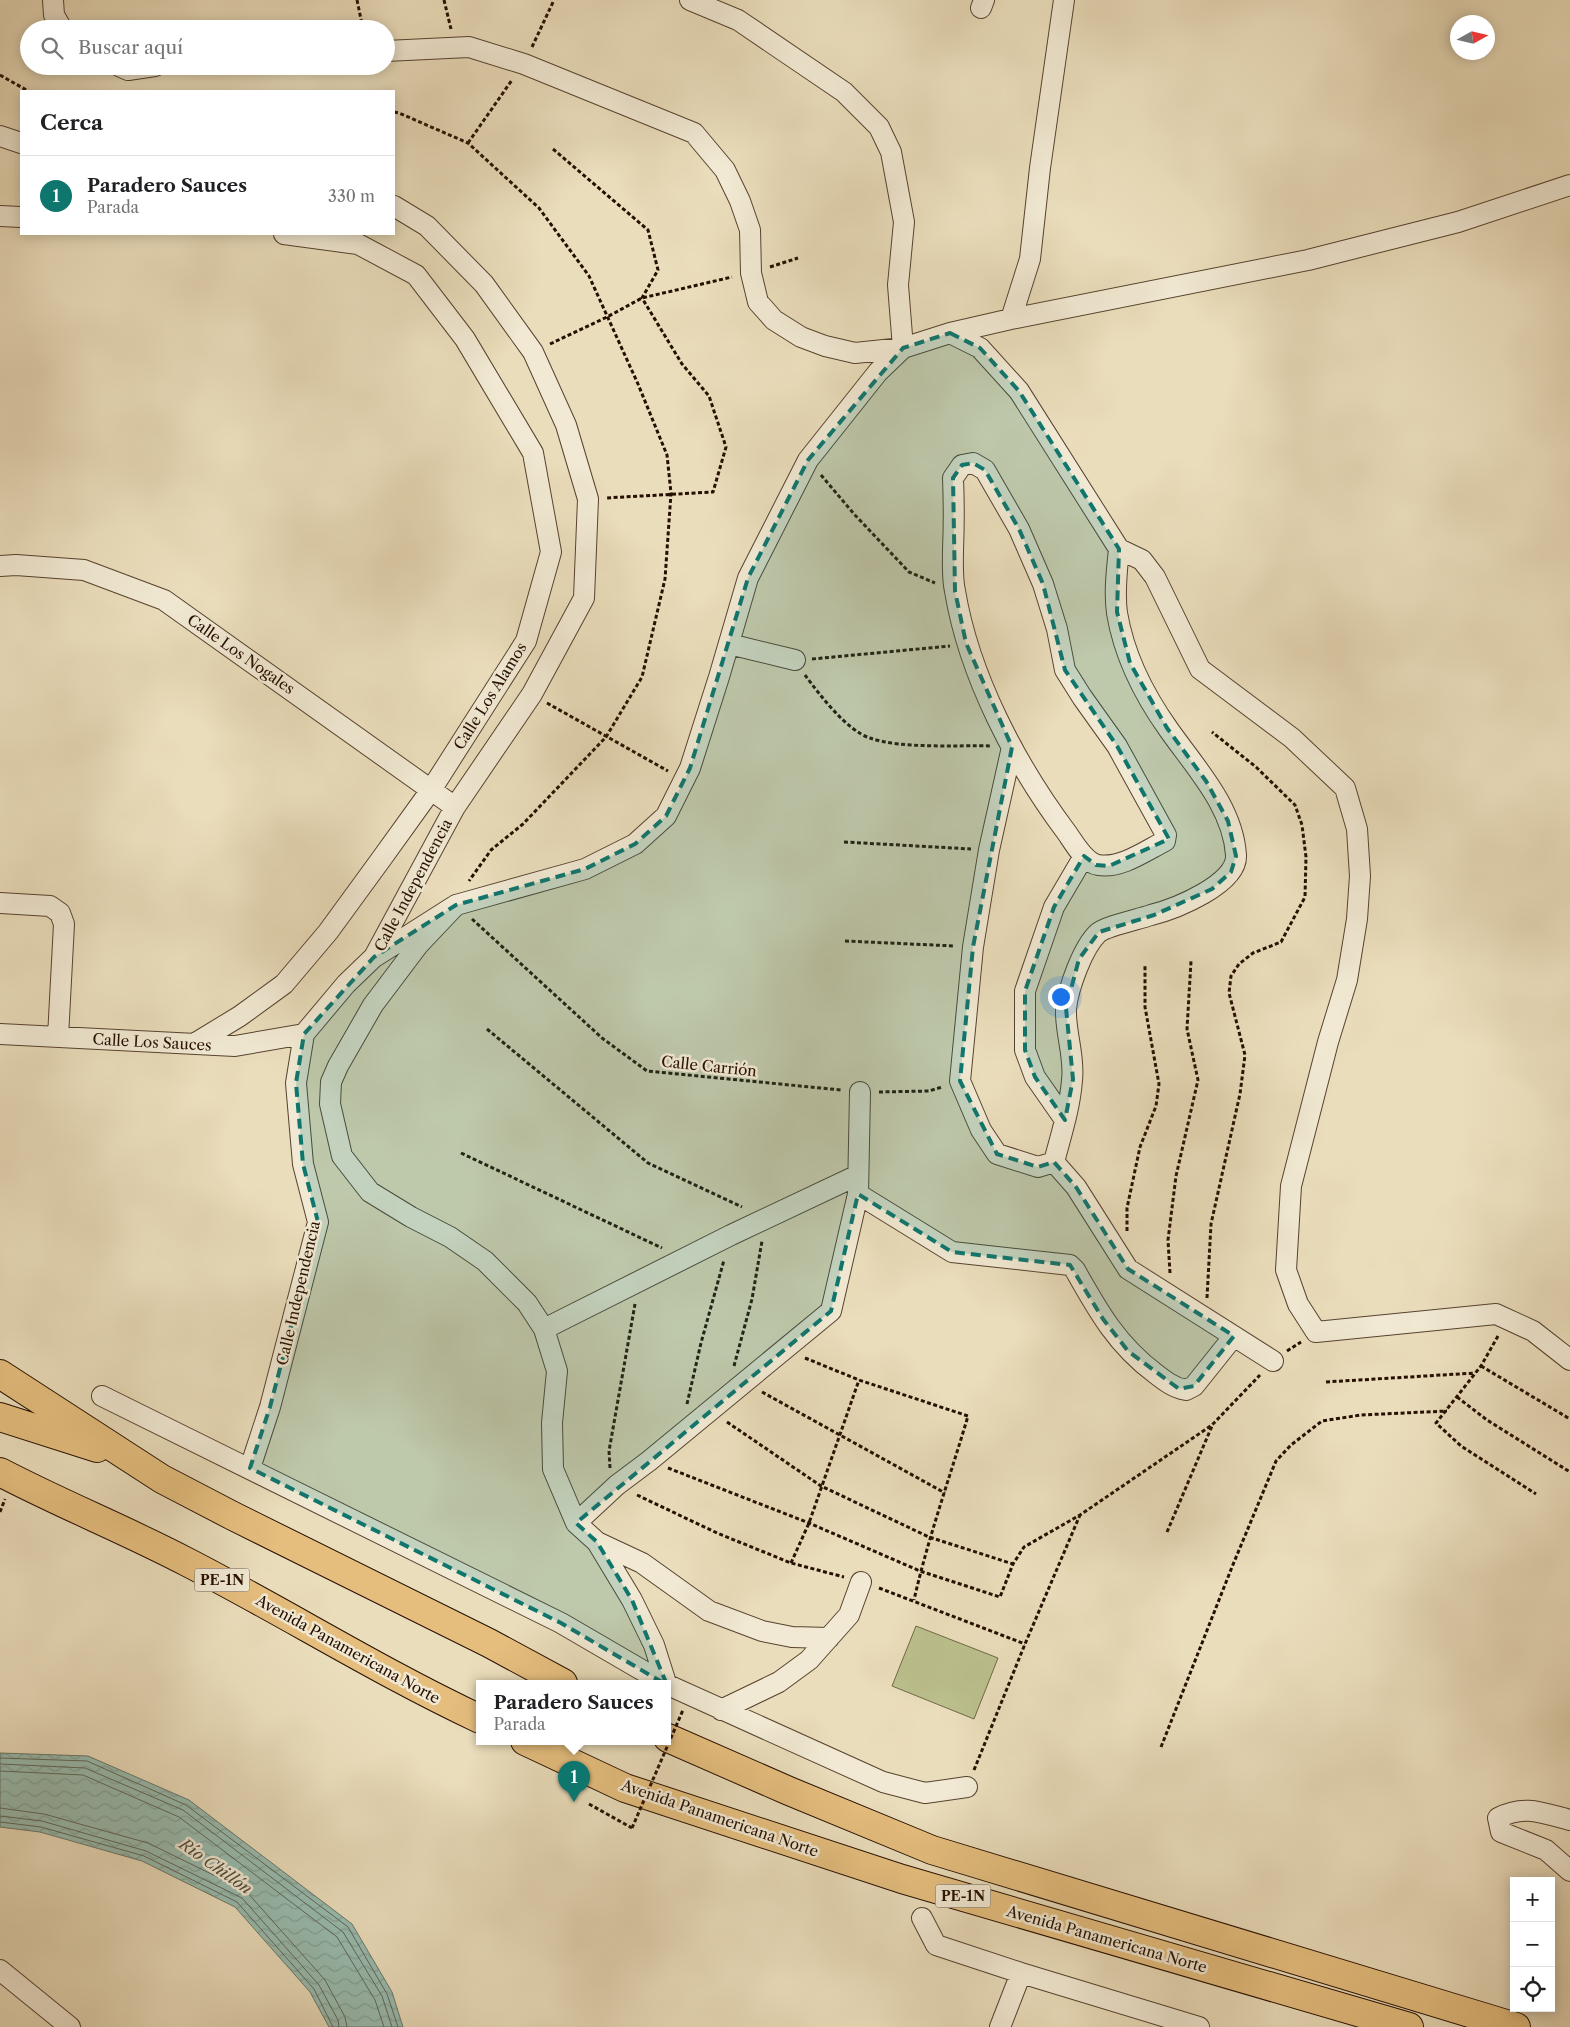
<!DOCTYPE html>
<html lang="es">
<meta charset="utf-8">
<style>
:root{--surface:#fff;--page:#f6f6f6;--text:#202124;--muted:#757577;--line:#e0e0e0;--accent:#0f766e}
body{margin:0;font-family:"Libre Caslon Text",serif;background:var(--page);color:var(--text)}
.controls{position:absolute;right:15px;bottom:15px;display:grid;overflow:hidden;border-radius:0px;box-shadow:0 2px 12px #0003}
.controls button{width:45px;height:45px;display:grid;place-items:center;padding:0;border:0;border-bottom:1px solid var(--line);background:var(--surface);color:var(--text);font:25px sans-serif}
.compass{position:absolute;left:1450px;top:15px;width:45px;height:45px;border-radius:50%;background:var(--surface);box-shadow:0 2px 12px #0003;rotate:82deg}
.you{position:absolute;left:1060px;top:996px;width:18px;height:18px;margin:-12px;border:4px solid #fff;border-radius:50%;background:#1a73e8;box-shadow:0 0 0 8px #1a73e833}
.badge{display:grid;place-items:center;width:32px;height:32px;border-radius:50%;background:var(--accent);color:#fff;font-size:16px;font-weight:700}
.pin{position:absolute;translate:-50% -41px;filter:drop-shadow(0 1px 2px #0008)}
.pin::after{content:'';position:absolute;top:26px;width:18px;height:15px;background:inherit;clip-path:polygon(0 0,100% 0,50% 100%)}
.popup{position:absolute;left:476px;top:1680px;width:195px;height:65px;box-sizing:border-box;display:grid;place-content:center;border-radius:0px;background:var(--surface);filter:drop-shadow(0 1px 4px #0005);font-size:16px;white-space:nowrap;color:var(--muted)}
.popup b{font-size:19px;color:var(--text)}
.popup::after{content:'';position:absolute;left:50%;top:100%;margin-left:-10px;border:10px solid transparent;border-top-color:var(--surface)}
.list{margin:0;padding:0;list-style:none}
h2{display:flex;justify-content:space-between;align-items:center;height:65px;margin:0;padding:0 20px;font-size:21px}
h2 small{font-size:16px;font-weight:400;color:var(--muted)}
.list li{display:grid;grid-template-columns:32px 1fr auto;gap:15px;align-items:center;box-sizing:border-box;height:80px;padding:0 20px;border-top:1px solid var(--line)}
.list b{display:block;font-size:19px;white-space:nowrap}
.list p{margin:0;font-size:16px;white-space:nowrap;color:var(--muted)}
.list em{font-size:16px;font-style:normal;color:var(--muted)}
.icon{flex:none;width:28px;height:28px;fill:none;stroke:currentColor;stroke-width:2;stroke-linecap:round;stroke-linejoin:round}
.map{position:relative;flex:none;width:1570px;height:2027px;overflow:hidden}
.search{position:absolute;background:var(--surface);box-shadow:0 2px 12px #0003;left:20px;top:20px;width:375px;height:55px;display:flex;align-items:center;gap:12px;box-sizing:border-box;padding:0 18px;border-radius:28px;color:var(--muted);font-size:19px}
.panel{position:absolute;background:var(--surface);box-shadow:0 2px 12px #0003;left:20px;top:90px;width:375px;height:145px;border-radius:0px}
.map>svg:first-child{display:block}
.pitch{fill:#bbc08d;stroke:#706846}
.water{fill:url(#water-waves);stroke:#6a776a}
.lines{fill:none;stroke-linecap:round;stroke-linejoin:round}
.shore{stroke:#5f6658;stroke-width:1}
.minor-casing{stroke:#57422f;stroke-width:22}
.highway-casing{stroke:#260f00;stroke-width:30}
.path{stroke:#260f00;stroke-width:3;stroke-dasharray:4 2.5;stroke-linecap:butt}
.minor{stroke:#f1e9d3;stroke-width:20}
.highway{stroke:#e5be7e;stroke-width:28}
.path-bridge{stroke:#260f00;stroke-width:3;stroke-dasharray:4 2.5;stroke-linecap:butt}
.marked{fill:#0f766e;fill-opacity:0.2;stroke:#0f766e;stroke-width:4;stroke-dasharray:10 6;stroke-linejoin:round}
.labels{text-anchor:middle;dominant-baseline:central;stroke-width:5;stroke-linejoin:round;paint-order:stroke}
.shield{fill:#f1e9d3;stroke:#63503f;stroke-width:1}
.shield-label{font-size:14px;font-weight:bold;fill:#260f00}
.street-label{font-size:15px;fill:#260f00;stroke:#f1e9d3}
.water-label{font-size:16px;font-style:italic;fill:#4e4c3e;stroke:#f1e9d3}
</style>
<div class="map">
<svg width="1570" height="2027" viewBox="0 0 1570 2027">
<defs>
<pattern id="water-waves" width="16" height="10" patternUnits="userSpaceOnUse" patternTransform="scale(1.25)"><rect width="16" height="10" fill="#98bcb0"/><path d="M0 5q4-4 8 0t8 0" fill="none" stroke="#83a096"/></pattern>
</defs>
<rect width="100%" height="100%" fill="#eaddbb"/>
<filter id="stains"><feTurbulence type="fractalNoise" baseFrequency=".004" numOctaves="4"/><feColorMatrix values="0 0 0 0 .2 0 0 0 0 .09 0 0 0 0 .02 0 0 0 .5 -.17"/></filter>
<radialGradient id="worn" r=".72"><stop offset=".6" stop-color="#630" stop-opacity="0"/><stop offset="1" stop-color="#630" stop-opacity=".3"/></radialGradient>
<path class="pitch" d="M916,1626L998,1658L974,1719L892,1686Z"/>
<path class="water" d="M0,1753L88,1756L189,1800L352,1924L392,1992L403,2027H329L310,1992L235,1907L142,1861L40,1832L0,1827Z"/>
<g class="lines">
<path class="shore" d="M0,1758L87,1761L186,1805L348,1927L387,1994L398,2027
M0,1764L85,1768L183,1810L343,1932L382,1996L392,2027
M0,1771L83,1775L179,1817L337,1937L375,2000L384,2027
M0,1808L44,1814L148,1843L246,1891L325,1980L345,2017L347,2027
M0,1816L42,1821L146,1851L242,1898L319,1985L338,2020L339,2027
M0,1822L41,1827L144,1856L237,1902L314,1989L333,2027"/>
<defs>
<path id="minor" d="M53,0L54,15L62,29
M690,0L738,20L844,92L879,127L891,152L904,222L898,285L903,348
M981,8L984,0
M386,51L469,47L524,64L694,133L725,170L740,201L750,230L751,273L758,302L774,320L801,337L825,346L855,353L903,348L950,333L1011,319L1308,260L1458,222L1570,185
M119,66L128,70L155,66
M0,136L21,143
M0,216L21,217
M1011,319L1030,259L1040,168L1064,0
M950,333L980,348L1019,391L1119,549C1117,569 1114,592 1117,613C1124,655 1144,695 1169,730C1195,767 1233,807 1236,855C1238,884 1175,909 1151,915C1140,919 1106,926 1098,933C1083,947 1068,988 1066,1009C1065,1032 1075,1057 1072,1080C1070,1108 1061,1135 1054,1162L1038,1167L997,1154L981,1130L960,1081L973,947L989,850L1012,747
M973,463L985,470L1019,529L1043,584L1057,629L1065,670L1082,697L1117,746L1166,835L1165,841C1145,851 1121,869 1098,865C1085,863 1074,843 1067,833C1016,765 969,676 955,591C952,578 953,564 953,550C954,526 954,502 953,478L962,465Z
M1119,549L1142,560L1155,577L1200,669L1292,738L1345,788L1357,829L1360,876L1357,919L1347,980L1328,1042L1291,1186L1286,1270L1298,1304L1316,1332L1496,1314L1533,1331L1570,1360
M0,566L16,565L84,570L164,600L455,807
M729,644L795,660
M0,903L50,906L60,913L64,924L58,1037
M456,905L419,944L373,1005L338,1066L331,1082L330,1104L342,1156L370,1192L411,1217L450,1237L485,1261L527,1303L544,1329L557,1371L552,1423L553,1469L576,1523L597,1542L632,1600L654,1645L666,1683
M376,956L456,905L585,869L635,844L666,816L690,768L719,677L748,578L808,460L878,372L903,348
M0,1034L235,1046L304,1034
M194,1044L240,1016L284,984L328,932L382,858L431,790L526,641L551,552L533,453L465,339L416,275L358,244L284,234
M1065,1120L1035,1077L1025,1050V991L1054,907L1084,856
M1054,1162L1076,1187L1128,1269L1273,1361
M858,1194L952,1252L1070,1265L1075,1270C1098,1311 1117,1345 1156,1374C1165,1381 1174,1388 1186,1390L1194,1386L1234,1336
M544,1329L731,1235L858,1175
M102,1396L561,1623L664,1683
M250,1468L270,1407L318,1222L303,1164L296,1083L304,1034L346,984L374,957L455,807L532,694L584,598L588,499L566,425L533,352L484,284L427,226L394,206
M576,1523L617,1485L649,1461L831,1311L858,1194L860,1092
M597,1542L642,1563L709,1611L762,1631L792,1637L829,1638
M668,1685L883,1782L925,1793L967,1787
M721,1710L779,1682L809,1660L849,1615L861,1582
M1570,1820C1543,1813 1524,1804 1498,1818L1501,1832L1546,1850L1570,1871
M922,1918L936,1945L1021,1973L1199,2027
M0,1970L70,2027
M1000,2027L1021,1973"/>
<path id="highway" d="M0,1374L162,1479L233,1516L489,1643L563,1683
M0,1417L97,1448
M0,1472C61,1504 126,1530 187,1562C286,1613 380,1672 480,1719
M668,1738L789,1791L932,1850L1516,2027
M525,1741L625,1788L902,1879L1409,2027"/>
</defs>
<use href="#minor" class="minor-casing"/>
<use href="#highway" class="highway-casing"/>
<path class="path" d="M357,0L363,29
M444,0L451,29
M532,47L554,0
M0,75L28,91
M394,112L399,113L468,143L539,208L589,276L638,384L667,455L671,493L665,579L642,677L606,737L523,824L491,850L469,881
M468,143L512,80
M553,149L648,230L658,270L642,298L682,364L709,396L726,447L713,492L606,498
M770,267L798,258
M550,344L607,317L642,298L732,277
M821,475L854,514L909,572L935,583
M812,659L950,646
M805,675C819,694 847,731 870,738C900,749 958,745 992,746
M547,703L668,771
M844,842L971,849
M472,919L602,1038L647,1071L841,1090
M845,941L955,946
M487,1029L648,1163L742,1207
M879,1092L929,1091L942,1087
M461,1153L662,1248
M1127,1231V1208L1140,1147L1156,1106L1159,1084L1145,1007V966
M1170,1273L1168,1240L1176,1176L1198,1080L1187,1029L1191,961
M1207,1298L1211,1224L1240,1094L1245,1055L1229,993L1231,976L1239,964L1253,953L1281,942L1305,897L1306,857L1302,825L1295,805L1256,767L1212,732
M1498,1336L1481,1366L1436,1423L1461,1446L1536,1494
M1287,1351L1301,1342
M805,1358L859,1380L968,1416C950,1477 928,1538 914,1600
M734,1366L752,1299L762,1241
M1481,1366L1570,1419
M1326,1382L1475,1373
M762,1392L945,1493
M1457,1397L1487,1420L1570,1472
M687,1404L701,1343L724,1260
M727,1422L821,1486L929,1537L1013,1564
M610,1468L609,1451L635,1304
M668,1468L809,1523L920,1571L1000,1597L1013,1564L1024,1547L1080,1515L1212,1425L1260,1375
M637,1495L717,1533L791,1563L844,1577
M0,1512L5,1499
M1167,1532L1212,1426
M791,1563L809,1523L859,1380
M879,1588L1025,1644
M1161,1747L1232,1567L1276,1461L1291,1445L1322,1421L1361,1415L1447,1411
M974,1770L1025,1644L1080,1515
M589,1804L632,1828"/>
<use href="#minor" class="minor"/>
<use href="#highway" class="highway"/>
<path class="path-bridge" d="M632,1828L683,1710"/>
</g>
<path class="marked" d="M950,333L980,348L1019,391L1119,549L1117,612L1130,663L1167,728L1206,781L1228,821L1236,856L1231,872L1212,889L1154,915L1099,932L1079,959L1066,1008L1073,1079L1065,1120L1035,1077L1025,1050V991L1054,907L1084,856L1096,865L1109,866L1169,839L1117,746L1065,670L1043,584L1019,529L985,470L973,463L962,465L953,478L955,591L966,643L1012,747L973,947L960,1081L997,1154L1038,1167L1054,1162L1076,1187L1128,1269L1234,1336L1194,1386L1179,1389L1128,1351L1103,1319L1070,1265L952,1252L858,1194L831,1311L576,1523L597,1542L632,1600L667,1685L561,1623L250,1468L270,1407L318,1222L303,1164L296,1083L304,1034L374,957L456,905L585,869L635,844L666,816L690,768L748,578L808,460L903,348Z"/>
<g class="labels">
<g class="shield">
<rect x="194.5" y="1568.5" width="55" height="23" rx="4"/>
<rect x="935.5" y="1884.5" width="55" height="23" rx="4"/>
</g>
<g class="shield-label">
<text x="222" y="1580">PE-1N</text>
<text x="963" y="1896">PE-1N</text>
</g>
<g class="street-label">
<text transform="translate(241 654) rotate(35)">Calle Los Nogales</text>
<text transform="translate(490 696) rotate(-58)">Calle Los Alamos</text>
<text transform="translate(413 885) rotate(-62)">Calle Independencia</text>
<text transform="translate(152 1042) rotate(3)">Calle Los Sauces</text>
<text transform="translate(709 1066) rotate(6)">Calle Carrión</text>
<text transform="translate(298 1293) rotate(-77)">Calle Independencia</text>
<text transform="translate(348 1649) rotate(29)">Avenida Panamericana Norte</text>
<text transform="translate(720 1818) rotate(19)">Avenida Panamericana Norte</text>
<text transform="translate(1107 1939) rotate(16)">Avenida Panamericana Norte</text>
</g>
<g class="water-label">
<text transform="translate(216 1866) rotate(35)">Río Chillón</text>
</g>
</g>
<rect width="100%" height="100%" filter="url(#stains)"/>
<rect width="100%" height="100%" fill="url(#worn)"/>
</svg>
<div class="controls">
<button>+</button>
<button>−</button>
<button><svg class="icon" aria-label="locate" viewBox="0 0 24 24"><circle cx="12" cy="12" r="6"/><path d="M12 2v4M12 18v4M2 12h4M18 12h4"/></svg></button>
</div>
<svg class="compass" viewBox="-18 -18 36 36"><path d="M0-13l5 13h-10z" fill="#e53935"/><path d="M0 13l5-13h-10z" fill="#757577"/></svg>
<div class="you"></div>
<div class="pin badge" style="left:574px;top:1802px">1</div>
<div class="popup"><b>Paradero Sauces</b>Parada</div>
<div class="search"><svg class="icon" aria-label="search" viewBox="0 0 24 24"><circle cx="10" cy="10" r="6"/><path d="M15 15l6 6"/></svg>Buscar aquí</div>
<section class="panel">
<h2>Cerca<small></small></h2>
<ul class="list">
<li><span class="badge">1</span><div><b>Paradero Sauces</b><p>Parada</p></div><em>330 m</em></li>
</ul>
</section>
</div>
